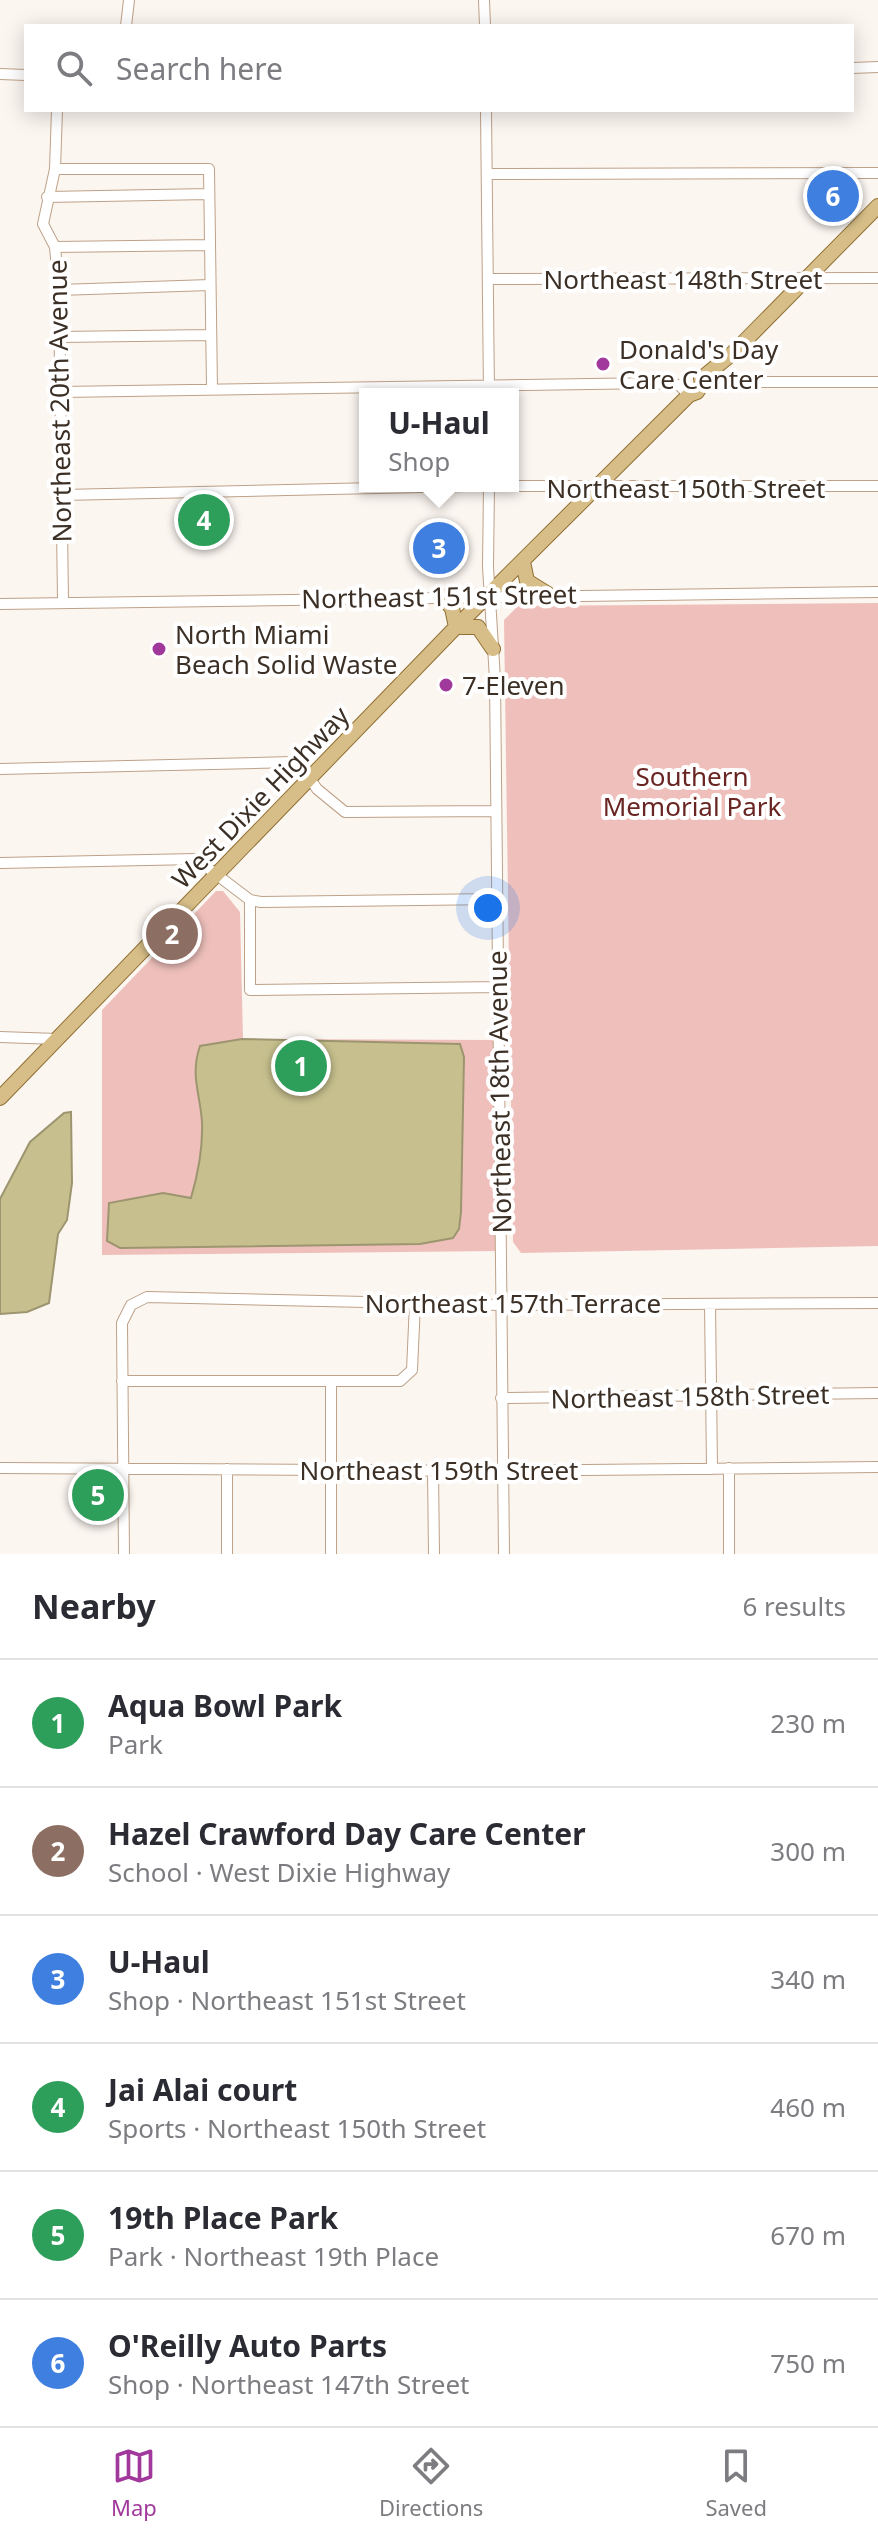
<!DOCTYPE html>
<meta charset="utf-8">
<style>
:root{--surface:#fff;--page:#f2f2f3;--text:#2b2b33;--muted:#7c7c81;--line:#e1e1e2;--accent:#a1399d}
body{margin:0;font-family:"Noto Sans",sans-serif;background:var(--page);color:var(--text)}
.you{position:absolute;left:488px;top:908px;width:28px;height:28px;margin:-20px;border:6px solid #fff;border-radius:50%;background:#1a73e8;box-shadow:0 0 0 12px #1a73e833}
.badge{display:grid;place-items:center;width:52px;height:52px;border-radius:50%;background:var(--accent);color:#fff;font-size:26px;font-weight:700}
.pin{position:absolute;translate:-50% -50%;border:4px solid #fff;box-shadow:0 2px 8px #0006}
.popup{position:absolute;left:359px;top:388px;width:160px;height:104px;box-sizing:border-box;display:grid;place-content:center;border-radius:0px;background:var(--surface);filter:drop-shadow(0 2px 6px #0005);font-size:26px;white-space:nowrap;color:var(--muted)}
.popup b{font-size:30px;color:var(--text)}
.popup::after{content:'';position:absolute;left:50%;top:100%;margin-left:-16px;border:16px solid transparent;border-top-color:var(--surface)}
.list{margin:0;padding:0;list-style:none}
h2{display:flex;justify-content:space-between;align-items:center;height:104px;margin:0;padding:0 32px;font-size:34px}
h2 small{font-size:26px;font-weight:400;color:var(--muted)}
.list li{display:grid;grid-template-columns:52px 1fr auto;gap:24px;align-items:center;box-sizing:border-box;height:128px;padding:0 32px;border-top:2px solid var(--line)}
.list b{display:block;font-size:30px;white-space:nowrap}
.list p{margin:0;font-size:26px;white-space:nowrap;color:var(--muted)}
.list em{font-size:26px;font-style:normal;color:var(--muted)}
.icon{flex:none;width:44px;height:44px;fill:none;stroke:currentColor;stroke-width:2;stroke-linecap:round;stroke-linejoin:round}
.map{position:relative;flex:none;width:878px;height:1554px;overflow:hidden}
.search{position:absolute;background:var(--surface);box-shadow:0 4px 20px #0003;left:24px;right:24px;top:24px;height:88px;display:flex;align-items:center;gap:20px;box-sizing:border-box;padding:0 28px;border-radius:0px;color:var(--muted);font-size:30px}
.sheet{height:872px;background:var(--surface)}
nav{display:flex;justify-content:space-around;align-items:center;box-sizing:border-box;height:112px;border-top:2px solid var(--line);background:var(--surface);font-size:22px;color:var(--muted)}
nav a{display:grid;justify-items:center;gap:4px}
nav .on{color:var(--accent)}
.map>svg:first-child{display:block}
.green{fill:#efc0bb}
.water{fill:#c7c08e;stroke:#9d956f;stroke-width:2}
.lines{fill:none;stroke-linecap:round;stroke-linejoin:round}
.minor-casing{stroke:#bda188;stroke-width:12}
.major-casing{stroke:#907032;stroke-width:16}
.minor{stroke:#fff;stroke-width:10}
.major{stroke:#d7be88;stroke-width:14}
.poi-dot{fill:#a1399d;stroke:#fff;stroke-width:3}
.labels{text-anchor:middle;dominant-baseline:central;stroke-width:8;stroke-linejoin:round;paint-order:stroke}
.street-label{font-size:26px;fill:#3c3026;stroke:#fff}
.poi-label{font-size:26px;fill:#3c3026;stroke:#fff;text-anchor:start}
.park-label{font-size:26px;fill:#692522;stroke:#fff}
</style>
<div class="map">
<svg width="878" height="1554" viewBox="0 0 878 1554">
<rect width="100%" height="100%" fill="#fcf6f1"/>
<path class="green" d="M878,603V1246L521,1253L513,1242L504,620L518,606Z
M216,891H223L240,912L243,1039L499,1040L501,1251L102,1255V1010Z"/>
<path class="water" d="M242,1039L460,1044L464,1057L461,1212L459,1229L453,1238L420,1244L120,1248L107,1241L109,1203L163,1193L191,1198C198,1174 203,1148 202,1122C200,1093 190,1075 200,1046Z
M71,1112L72,1183L67,1220L58,1234L49,1303L27,1312L0,1314V1199L30,1142L64,1113Z"/>
<g class="lines">
<defs>
<path id="minor" d="M484,0L485,26
M126,26L129,0
M852,68L878,67
M0,74L26,75
M57,110L55,169L43,224L55,247L59,290L63,602
M486,110L489,394
M55,169H209L212,389
M488,174L878,173
M47,197L209,194
M55,247L210,245
M488,279L878,278
M59,290L210,285
M60,337L210,335
M710,374L718,382H878
M61,392L655,383L679,385L689,395
M489,486L488,567L495,679L504,1554
M62,495L466,486H878
M0,604L878,592
M0,769L293,762L300,764L317,789L345,812L496,811
M0,863L196,859L250,900L261,902L497,899
M250,900V990L499,987
M0,1037L57,1039
M710,1304L712,1469
M122,1381H400L412,1370L415,1303
M501,1398L878,1393
M0,1468L495,1471L878,1467
M729,1468V1554
M227,1469V1554
M433,1471L434,1554
M124,1554L122,1323L131,1305L147,1297L501,1305L878,1303
M331,1554V1383"/>
<path id="major" d="M701,379L734,352L878,206
M523,562L527,581L548,594
M440,595L452,608L456,627
M456,627H478L493,649
M0,1098L456,627L689,395L697,392L708,375"/>
</defs>
<use href="#minor" class="minor-casing"/>
<use href="#major" class="major-casing"/>
<use href="#minor" class="minor"/>
<use href="#major" class="major"/>
</g>
<g class="poi-dot">
<circle cx="603" cy="364" r="8"/>
<circle cx="159" cy="649" r="8"/>
<circle cx="446" cy="685" r="8"/>
</g>
<g class="labels">
<g class="street-label">
<text x="683" y="279">Northeast 148th Street</text>
<text transform="translate(59 401) rotate(-91)">Northeast 20th Avenue</text>
<text x="686" y="488">Northeast 150th Street</text>
<text transform="translate(439 596) rotate(-1)">Northeast 151st Street</text>
<text transform="translate(260 797) rotate(-46)">West Dixie Highway</text>
<text transform="translate(499 1092) rotate(-91)">Northeast 18th Avenue</text>
<text x="513" y="1303">Northeast 157th Terrace</text>
<text transform="translate(690 1396) rotate(-1)">Northeast 158th Street</text>
<text x="439" y="1470">Northeast 159th Street</text>
</g>
<g class="poi-label">
<text x="619" y="349">Donald's Day<tspan x="619" dy="30">Care Center</tspan></text>
<text x="175" y="634">North Miami<tspan x="175" dy="30">Beach Solid Waste</tspan></text>
<text x="462" y="685">7-Eleven</text>
</g>
<g class="park-label">
<text x="692" y="776">Southern<tspan x="692" dy="30">Memorial Park</tspan></text>
</g>
</g>
</svg>
<div class="you"></div>
<div class="pin badge" style="left:301px;top:1066px;background:#2e9e5b">1</div>
<div class="pin badge" style="left:172px;top:934px;background:#8d6e63">2</div>
<div class="pin badge" style="left:439px;top:548px;background:#3f7fe0">3</div>
<div class="popup"><b>U-Haul</b>Shop</div>
<div class="pin badge" style="left:204px;top:520px;background:#2e9e5b">4</div>
<div class="pin badge" style="left:98px;top:1495px;background:#2e9e5b">5</div>
<div class="pin badge" style="left:833px;top:196px;background:#3f7fe0">6</div>
<div class="search"><svg class="icon" aria-label="search" viewBox="0 0 24 24"><circle cx="10" cy="10" r="6"/><path d="M15 15l6 6"/></svg>Search here</div>
</div>
<section class="sheet">
<h2>Nearby<small>6 results</small></h2>
<ul class="list">
<li><span class="badge" style="background:#2e9e5b">1</span><div><b>Aqua Bowl Park</b><p>Park</p></div><em>230 m</em></li>
<li><span class="badge" style="background:#8d6e63">2</span><div><b>Hazel Crawford Day Care Center</b><p>School · West Dixie Highway</p></div><em>300 m</em></li>
<li><span class="badge" style="background:#3f7fe0">3</span><div><b>U-Haul</b><p>Shop · Northeast 151st Street</p></div><em>340 m</em></li>
<li><span class="badge" style="background:#2e9e5b">4</span><div><b>Jai Alai court</b><p>Sports · Northeast 150th Street</p></div><em>460 m</em></li>
<li><span class="badge" style="background:#2e9e5b">5</span><div><b>19th Place Park</b><p>Park · Northeast 19th Place</p></div><em>670 m</em></li>
<li><span class="badge" style="background:#3f7fe0">6</span><div><b>O'Reilly Auto Parts</b><p>Shop · Northeast 147th Street</p></div><em>750 m</em></li>
</ul>
</section>
<nav>
<a class="on"><svg class="icon" aria-label="map" viewBox="0 0 24 24"><path d="M3 6l6-2 6 2 6-2v14l-6 2-6-2-6 2zM9 4v14M15 6v14"/></svg>Map</a>
<a><svg class="icon" aria-label="directions" viewBox="0 0 24 24"><path d="M12 3l9 9-9 9-9-9zM9 14v-3h6M13 9l2 2-2 2"/></svg>Directions</a>
<a><svg class="icon" aria-label="saved" viewBox="0 0 24 24"><path d="M7 4h10v16l-5-4-5 4z"/></svg>Saved</a>
</nav>
